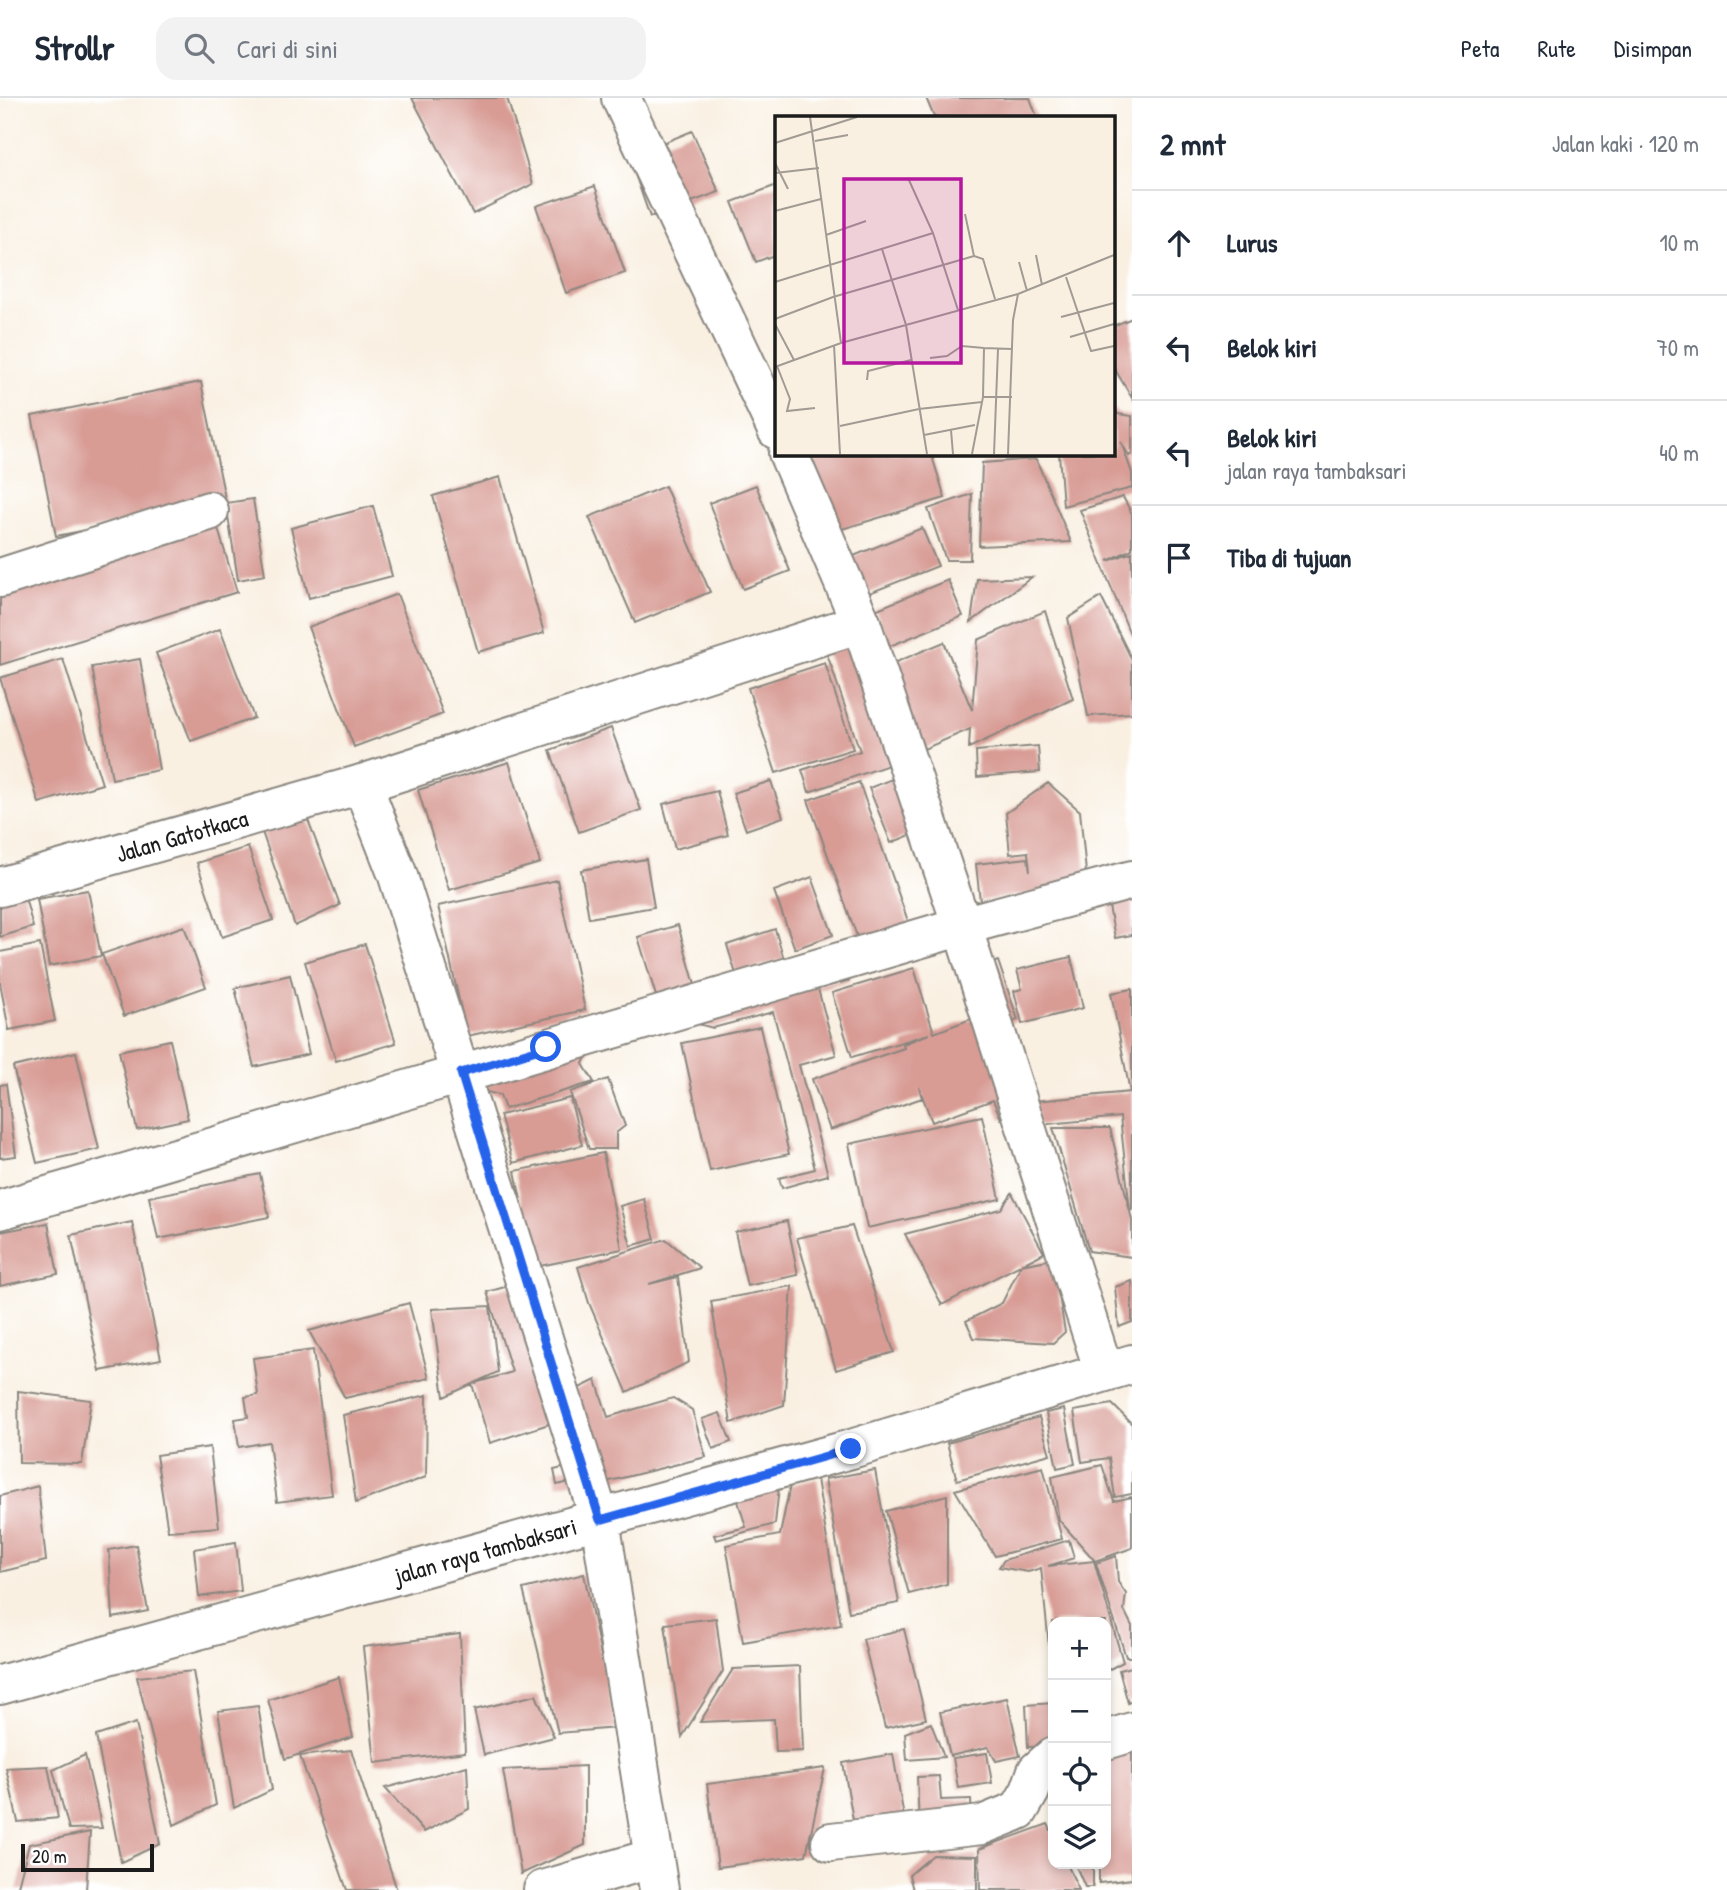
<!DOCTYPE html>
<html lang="id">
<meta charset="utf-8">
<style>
:root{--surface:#fff;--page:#f2f2f3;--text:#1f2937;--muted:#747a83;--line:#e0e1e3}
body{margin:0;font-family:"Patrick Hand",sans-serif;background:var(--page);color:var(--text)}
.controls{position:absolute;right:21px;bottom:21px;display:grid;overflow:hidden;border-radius:14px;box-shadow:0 4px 10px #0003}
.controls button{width:63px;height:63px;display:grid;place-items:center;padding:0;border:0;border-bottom:2px solid var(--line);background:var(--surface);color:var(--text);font:35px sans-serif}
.scale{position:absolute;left:21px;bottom:18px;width:133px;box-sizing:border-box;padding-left:7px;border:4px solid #1c1c1c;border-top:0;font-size:19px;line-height:24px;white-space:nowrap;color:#1c1c1c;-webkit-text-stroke:5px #fff;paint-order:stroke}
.stop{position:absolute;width:21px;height:21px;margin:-16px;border:5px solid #2563eb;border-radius:50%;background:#fff}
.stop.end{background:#2563eb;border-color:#fff;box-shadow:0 2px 7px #0008}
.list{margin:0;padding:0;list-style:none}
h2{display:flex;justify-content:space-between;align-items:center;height:91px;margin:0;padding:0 28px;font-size:30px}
h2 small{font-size:23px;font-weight:400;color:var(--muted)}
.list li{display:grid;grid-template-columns:46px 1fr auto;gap:21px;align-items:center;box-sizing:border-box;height:105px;padding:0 28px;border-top:2px solid var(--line)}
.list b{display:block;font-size:26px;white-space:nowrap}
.list p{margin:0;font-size:23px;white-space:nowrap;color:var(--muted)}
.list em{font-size:23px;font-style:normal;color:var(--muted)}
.icon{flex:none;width:38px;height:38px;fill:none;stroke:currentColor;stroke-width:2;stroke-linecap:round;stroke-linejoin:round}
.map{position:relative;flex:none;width:1132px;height:1792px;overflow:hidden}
header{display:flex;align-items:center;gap:42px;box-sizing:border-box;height:98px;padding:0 35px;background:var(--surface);border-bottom:2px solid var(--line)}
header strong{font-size:33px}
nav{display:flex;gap:38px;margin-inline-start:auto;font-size:24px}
.search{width:490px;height:63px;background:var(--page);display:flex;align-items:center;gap:18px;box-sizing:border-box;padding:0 24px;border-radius:21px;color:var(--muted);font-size:26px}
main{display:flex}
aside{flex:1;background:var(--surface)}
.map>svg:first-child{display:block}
.building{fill:#d89c95}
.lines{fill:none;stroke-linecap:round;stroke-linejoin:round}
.street-casing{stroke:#8a867f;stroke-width:42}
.secondary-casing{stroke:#8a867f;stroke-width:42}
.street{stroke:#fff;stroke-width:38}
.secondary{stroke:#fff;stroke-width:38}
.route{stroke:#2563eb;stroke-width:9}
.labels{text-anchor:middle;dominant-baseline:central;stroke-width:5;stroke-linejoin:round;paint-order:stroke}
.street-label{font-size:24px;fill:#1c1c1c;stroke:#fff}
.inset-road{fill:none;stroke:#a19b93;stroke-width:2}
.view{fill:#b5179e;fill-opacity:0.15;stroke:#b5179e;stroke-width:3.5}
.inset-edge{fill:none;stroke:#1c1c1c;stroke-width:3.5}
</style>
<header>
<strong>Strollr</strong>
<div class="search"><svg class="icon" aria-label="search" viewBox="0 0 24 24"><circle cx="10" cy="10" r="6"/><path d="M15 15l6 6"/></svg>Cari di sini</div>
<nav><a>Peta</a><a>Rute</a><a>Disimpan</a></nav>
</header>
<main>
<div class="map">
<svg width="1132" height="1792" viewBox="0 0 1132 1792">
<rect width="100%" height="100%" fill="#fff"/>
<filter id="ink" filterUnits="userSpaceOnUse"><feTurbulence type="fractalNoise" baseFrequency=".0143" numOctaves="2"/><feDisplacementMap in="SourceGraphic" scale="14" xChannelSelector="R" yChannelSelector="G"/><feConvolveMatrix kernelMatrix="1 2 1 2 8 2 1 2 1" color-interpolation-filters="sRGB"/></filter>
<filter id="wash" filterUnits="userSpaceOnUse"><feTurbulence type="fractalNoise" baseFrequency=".00686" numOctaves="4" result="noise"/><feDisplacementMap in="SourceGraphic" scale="28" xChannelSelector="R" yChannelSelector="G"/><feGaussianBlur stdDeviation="1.57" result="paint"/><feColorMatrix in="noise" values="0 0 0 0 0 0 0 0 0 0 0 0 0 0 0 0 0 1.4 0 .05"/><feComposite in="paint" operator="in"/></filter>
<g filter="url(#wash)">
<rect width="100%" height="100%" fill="#f9f0e2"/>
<g id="blocks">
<path class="building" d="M412,0H507L533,86L473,116Z
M926,0H1030L1037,19H934Z
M692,33L719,94L650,119L629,59Z
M777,87V156L756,164L732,104Z
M595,88L625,175L566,195L536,108Z
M1132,220V300L1113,268V228Z
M201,284L226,405L56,438L32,318Z
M1113,310L1118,316L1132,318V356L1129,358L1121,344L1132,375V390L1063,408L1059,355H1113Z
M808,355H931L945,400L832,434Z
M1036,361L1071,444L979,448L982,365Z
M500,379L544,535L478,554L433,398Z
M756,387L790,473L743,491L709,405Z
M665,388L710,494L635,525L589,419Z
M972,396L970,462H946L928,411Z
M1123,399L1132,416V451L1108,463L1132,454V541L1080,412Z
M253,401L265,477L238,482L226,405Z
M373,408L392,478L309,500L291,430Z
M216,424L237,494L0,567V490Z
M922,430L938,468L867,496L851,459Z
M1032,479L971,524L977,481Z
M948,482L963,518L890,548L875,512Z
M397,496L443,616L354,649L308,529Z
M1101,499L1132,562V615L1088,618L1068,520Z
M1045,513L1073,601L969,650L970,631L924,651L889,567L944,544L972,612L978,542Z
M220,531L254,620L191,643L156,555Z
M852,542L895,665L809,694L802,672L860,653L825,550Z
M63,561L102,686L39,705L0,580Z
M140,561L159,672L112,681L92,569Z
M825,565L853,651L776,675L748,590Z
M611,630L641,712L579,734L550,652Z
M1038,648L1040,674L977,679L976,653Z
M509,664L540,765L449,792L418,692Z
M892,681L913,736L891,745L869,690Z
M771,683L783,719L746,732L733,695Z
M859,684L909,826L859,844L808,702Z
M1048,685L1080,713L1088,795H1032L980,803L976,766L1028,760L1030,773L1028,754L1010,756L1006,715Z
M717,693L728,737L675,751L663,706Z
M308,722L340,807L295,828L262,734Z
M248,749L273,822L222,839L197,765Z
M646,761L654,809L589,820L581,772Z
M812,779L833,837L795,851L774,793Z
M557,782L585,912L467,938L438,808Z
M23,792L33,829L0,839V797Z
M88,792L101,858L49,868L37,801Z
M1132,793V837L1115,840L1107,798Z
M678,827L695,887L656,898L638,839Z
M184,828L206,889L124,918L102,856Z
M775,831L784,861L736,876L727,847Z
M40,846L55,923L9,932L0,885V854Z
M365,846L396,945L336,963L305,864Z
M1071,859L1083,910L1022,926L1014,893L1022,891L1017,872Z
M998,863L1018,922L1001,928L981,869Z
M914,870L934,935L976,919L1012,1017L1001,1021L993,1002L932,1024L919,989L922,1000L830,1032L812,981L904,950L903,946L929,936L852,959L832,895Z
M290,877L309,956L254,969L235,890Z
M849,879L850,882L818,891L836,957L799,967L828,1077L782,1090L779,1080L815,1071L773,914L713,930L687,923Z
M1132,891V1112L1130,1113L1120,1019L1038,1027L1035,1003L1130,994L1111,895Z
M760,929L789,1056L710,1073L682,945Z
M170,942L188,1021L137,1032L119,953Z
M592,945L583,966L594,984L505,1011L500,997L474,991Z
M76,954L99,1051L37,1065L13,969Z
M608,981L625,1028L616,1035V1051H589L570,994Z
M6,986L16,1058L0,1060V987Z
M570,1000L582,1047L513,1065L500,1017Z
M982,1018L1000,1101L867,1130L849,1046Z
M1053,1030H1110L1132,1122V1159L1089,1153Z
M603,1055L622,1151L535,1169L515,1073Z
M260,1076L269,1119L158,1141L149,1099Z
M1012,1095L1044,1155L942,1207L905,1136L1001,1111Z
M644,1101L655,1141L631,1148L620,1108Z
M787,1123L798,1177L747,1188L735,1134Z
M132,1124L161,1261L100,1273L71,1137Z
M48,1125L58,1176L0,1188V1134Z
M852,1128L894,1254L836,1272L797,1140Z
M666,1141L700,1170L649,1186L678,1179L689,1264L627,1294L589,1205L578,1169Z
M1053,1161L1065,1234L1053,1245L974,1240L966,1223L1002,1205L1021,1167Z
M1132,1183V1224L1119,1229L1115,1189Z
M512,1187L555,1324L490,1345L472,1286L512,1274L487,1194Z
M792,1188L784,1307L731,1325L711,1203Z
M409,1205L429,1280L345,1300L309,1233Z
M490,1208L498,1274L444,1299L432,1211Z
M313,1252L332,1397L277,1404L269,1344L239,1349L235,1321L248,1319L245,1299L258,1297L253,1260Z
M596,1282L608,1319L673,1300L692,1312L706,1359L602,1385L573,1293Z
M18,1293L91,1302L82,1366L19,1365Z
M427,1297L426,1379L356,1405L343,1317Z
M1112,1306L1132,1326V1396L1115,1399L1109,1360L1082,1364L1074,1313Z
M1064,1311L1075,1366L1057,1370L1046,1315Z
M720,1315L731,1344L713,1351L702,1321Z
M1039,1319L1050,1356L957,1382L947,1345Z
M210,1349L219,1429L168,1433L156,1357Z
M576,1367L579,1382L557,1387L554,1372Z
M1102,1367L1114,1403L1132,1399V1450L1095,1463L1059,1422L1052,1379Z
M1043,1369L1062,1441L995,1458L955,1392Z
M875,1372L899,1505L849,1514L825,1381Z
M817,1381L841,1527L743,1544L726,1447L780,1437L790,1387Z
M38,1388L46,1463L0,1474V1398Z
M779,1389L775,1426L716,1442L714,1437L746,1429L738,1403L715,1409Z
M947,1397V1486L909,1496L886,1413Z
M1069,1442L1074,1460L1048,1468L1094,1463L1123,1564L1106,1573V1524H1053V1567H1051L1041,1470L1028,1474L999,1469L1004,1462Z
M236,1444L241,1493L199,1499L194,1451Z
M136,1447L148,1513L113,1520L109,1452Z
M1116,1458L1118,1484L1126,1496L1124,1512L1132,1528V1559H1126L1096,1465Z
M584,1476L616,1630L558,1635L523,1491Z
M716,1520L723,1573L682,1639L665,1526Z
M904,1531L926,1621L885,1630L863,1541Z
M460,1536L465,1654L375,1665L363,1549Z
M800,1568L803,1653L776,1654L774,1621L700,1624L733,1571Z
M1132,1569V1603L1128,1605L1119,1572Z
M193,1573L216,1707L174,1727L137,1579Z
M339,1579L353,1639L285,1661L268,1602Z
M536,1597L554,1639L484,1657L474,1612Z
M1007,1600L1020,1658L996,1663L988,1649L950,1658L940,1614Z
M1053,1605V1648L1028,1649L1026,1607Z
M258,1608L272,1692L234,1710L218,1613Z
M136,1625L160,1746L121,1764L96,1638Z
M931,1625L944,1659L907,1662L905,1635Z
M351,1652L397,1792H347L300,1658Z
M1132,1654V1781L1099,1785V1766H1106V1660Z
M987,1655L992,1685L958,1690L953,1660Z
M893,1656L905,1725L855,1733L843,1665Z
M85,1657L102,1730L69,1731L53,1672Z
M48,1668L58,1720L18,1724L6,1670Z
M467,1668L469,1711L424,1734L385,1690Z
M585,1668V1747L521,1776L503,1672Z
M825,1670L806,1757L718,1769L707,1686Z
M939,1678L941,1702L971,1701L972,1725L919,1728L917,1679Z
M1048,1726L1053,1737V1766H1067L1079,1792H980L979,1751Z
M90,1734L86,1792H17L29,1746Z
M933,1757L977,1758V1792H913L909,1777Z
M1075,1766H1093V1789H1085Z"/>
</g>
</g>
<g filter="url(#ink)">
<use href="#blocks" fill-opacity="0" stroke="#8a867f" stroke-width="2"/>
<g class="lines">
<defs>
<g id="street">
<path d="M621,0L777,332"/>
<path d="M788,355L861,525L962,828L1104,1274"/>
<path d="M0,480L209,413"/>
<path d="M362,686L397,775L600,1422L659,1792"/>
<path id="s1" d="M0,789L362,686L861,525"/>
<path d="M0,1112L962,828L1132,782"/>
<path d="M1106,1642L1132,1634"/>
<path d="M831,1744L982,1727L1019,1712L1030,1693L1037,1673L1053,1659"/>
<path d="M543,1792L654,1760"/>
</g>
<g id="secondary">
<path id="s2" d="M0,1587L851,1351L1132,1266"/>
</g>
</defs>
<use href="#street" class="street-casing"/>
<use href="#secondary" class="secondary-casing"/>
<use href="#street" class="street"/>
<use href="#secondary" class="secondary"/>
</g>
</g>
<g class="lines" filter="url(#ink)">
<path class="route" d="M546,949L461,975L600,1422L851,1351"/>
</g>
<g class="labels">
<g class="street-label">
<text stroke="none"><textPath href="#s1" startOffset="189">Jalan Gatotkaca</textPath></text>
<text stroke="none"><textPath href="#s2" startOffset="504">jalan raya tambaksari</textPath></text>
</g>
</g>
<g transform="translate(775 18)">
<rect width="340" height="340" fill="#f9f0e2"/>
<path class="inset-road" d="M35,1L66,227M40,25L73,19M0,27L82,1M0,47L13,73M0,57L44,52M133,62L158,117L183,194M0,95L46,83M190,98L199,140L208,143L220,183M51,119L91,105M107,133L131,209L152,338M261,139L267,169M244,146L252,175M291,161L316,235L339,230M0,166L158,117M286,201L339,187M0,203L58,181L199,140M0,208L19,244M295,221L339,208M59,229L65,338M155,242L172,240L187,230L209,232M2,250L15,283L12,295L40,292M0,251L66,227L243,178L339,139M92,264L93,255L136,244M208,281H237M65,310L144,293L207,286M176,314L178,338M149,319L200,309M197,338L208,281L209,232L237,233M219,338L223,233M233,338L238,204L243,178"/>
<path class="view" d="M69,63H186V247H69Z"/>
<rect width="340" height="340" class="inset-edge"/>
</g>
</svg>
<div class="controls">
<button>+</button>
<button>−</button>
<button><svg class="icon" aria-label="locate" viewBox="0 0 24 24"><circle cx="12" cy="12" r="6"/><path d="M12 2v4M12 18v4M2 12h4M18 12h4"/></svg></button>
<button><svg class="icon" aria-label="layers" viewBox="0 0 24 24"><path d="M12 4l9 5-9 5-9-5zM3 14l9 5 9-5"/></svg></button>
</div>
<div class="scale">20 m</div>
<div class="stop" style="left:546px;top:949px"></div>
<div class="stop end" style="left:851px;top:1351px"></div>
</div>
<aside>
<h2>2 mnt<small>Jalan kaki · 120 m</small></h2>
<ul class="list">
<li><svg class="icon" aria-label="ahead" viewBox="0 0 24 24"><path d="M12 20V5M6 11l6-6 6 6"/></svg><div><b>Lurus</b></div><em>10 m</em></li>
<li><svg class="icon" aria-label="left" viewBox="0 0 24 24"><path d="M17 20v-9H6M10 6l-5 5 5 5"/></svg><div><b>Belok kiri</b></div><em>70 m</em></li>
<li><svg class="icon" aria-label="left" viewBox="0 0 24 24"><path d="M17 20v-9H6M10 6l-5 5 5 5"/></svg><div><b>Belok kiri</b><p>jalan raya tambaksari</p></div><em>40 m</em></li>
<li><svg class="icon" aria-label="arrive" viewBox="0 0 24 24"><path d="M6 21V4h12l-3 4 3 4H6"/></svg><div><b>Tiba di tujuan</b></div></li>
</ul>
</aside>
</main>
